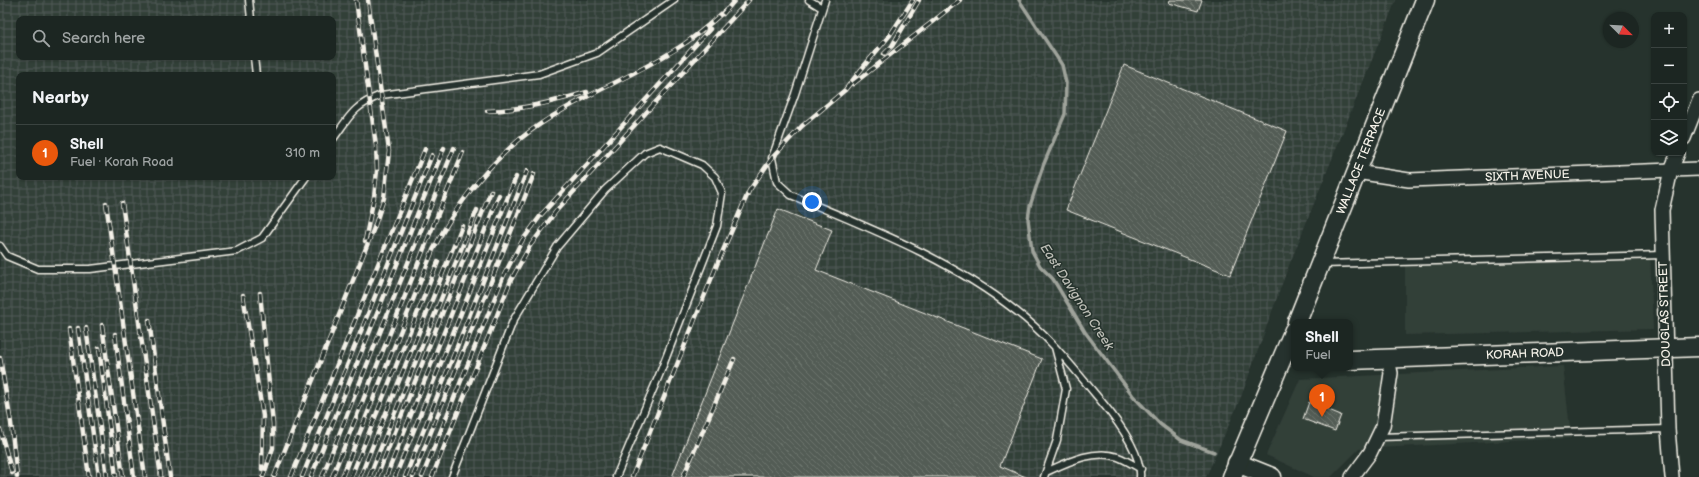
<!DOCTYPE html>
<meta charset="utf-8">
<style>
:root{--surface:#1c2622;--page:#252e2a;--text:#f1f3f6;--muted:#a0a5a5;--line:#3a4340;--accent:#ea580c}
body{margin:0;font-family:"Balsamiq Sans",sans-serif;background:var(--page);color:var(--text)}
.controls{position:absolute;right:12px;top:12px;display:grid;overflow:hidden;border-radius:8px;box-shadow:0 1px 3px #0004}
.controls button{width:36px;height:36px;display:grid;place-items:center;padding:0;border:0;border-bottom:1px solid var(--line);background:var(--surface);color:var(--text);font:20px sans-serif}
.compass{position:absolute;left:1603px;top:12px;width:36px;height:36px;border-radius:50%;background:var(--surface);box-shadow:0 1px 3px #0004;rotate:114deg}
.you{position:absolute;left:812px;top:202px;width:14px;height:14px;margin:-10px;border:3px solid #fff;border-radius:50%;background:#1a73e8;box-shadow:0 0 0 6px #1a73e833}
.badge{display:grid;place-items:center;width:26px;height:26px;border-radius:50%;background:var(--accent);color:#fff;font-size:13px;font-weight:700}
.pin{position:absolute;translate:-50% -33px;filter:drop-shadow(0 1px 2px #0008)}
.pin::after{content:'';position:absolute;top:21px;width:14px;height:12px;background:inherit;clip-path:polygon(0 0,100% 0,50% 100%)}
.popup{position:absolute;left:1291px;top:319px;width:62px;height:52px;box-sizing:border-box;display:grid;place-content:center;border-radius:8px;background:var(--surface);filter:drop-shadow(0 1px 3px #0005);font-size:13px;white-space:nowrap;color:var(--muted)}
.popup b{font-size:15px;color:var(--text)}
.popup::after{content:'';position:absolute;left:50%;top:100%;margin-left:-8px;border:8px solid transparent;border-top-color:var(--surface)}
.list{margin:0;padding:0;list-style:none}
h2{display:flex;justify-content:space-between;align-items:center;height:52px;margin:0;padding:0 16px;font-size:17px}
h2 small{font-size:13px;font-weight:400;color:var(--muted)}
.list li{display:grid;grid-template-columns:26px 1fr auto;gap:12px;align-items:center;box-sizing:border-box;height:56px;padding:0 16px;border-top:1px solid var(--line)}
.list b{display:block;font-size:15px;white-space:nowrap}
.list p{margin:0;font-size:13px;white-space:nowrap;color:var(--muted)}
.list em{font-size:13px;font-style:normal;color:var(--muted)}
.icon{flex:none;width:22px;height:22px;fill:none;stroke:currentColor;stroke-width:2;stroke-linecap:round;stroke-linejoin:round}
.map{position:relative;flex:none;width:1699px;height:477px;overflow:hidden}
.search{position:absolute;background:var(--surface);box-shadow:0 1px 3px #0004;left:16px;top:16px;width:320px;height:44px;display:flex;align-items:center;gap:10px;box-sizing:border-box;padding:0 14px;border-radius:8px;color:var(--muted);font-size:15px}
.panel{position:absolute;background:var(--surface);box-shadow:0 1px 3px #0004;left:16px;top:72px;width:320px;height:108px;border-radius:8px}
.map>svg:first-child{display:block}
.built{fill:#333f39}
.industrial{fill:url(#industrial-grid);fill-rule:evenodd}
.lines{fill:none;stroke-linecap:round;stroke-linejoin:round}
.stream{stroke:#9fa39b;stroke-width:3.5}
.building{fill:url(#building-back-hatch);stroke:#f4f1e8}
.lane-casing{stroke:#f4f1e8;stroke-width:9}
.street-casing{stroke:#f4f1e8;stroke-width:16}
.secondary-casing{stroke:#f4f1e8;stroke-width:21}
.lane{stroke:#26332d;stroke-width:6}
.street{stroke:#26332d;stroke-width:13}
.secondary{stroke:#26332d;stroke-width:18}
.rail-casing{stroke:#f4f1e8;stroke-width:4.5}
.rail{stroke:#26332d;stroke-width:3;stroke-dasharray:9;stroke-linecap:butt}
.labels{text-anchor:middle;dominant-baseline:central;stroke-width:3;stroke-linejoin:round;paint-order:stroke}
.street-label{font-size:12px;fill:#f4f1e8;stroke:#26332d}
.water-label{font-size:13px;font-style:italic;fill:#bcbdb5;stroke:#26332d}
</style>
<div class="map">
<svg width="1699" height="477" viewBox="0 0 1699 477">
<defs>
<pattern id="industrial-grid" width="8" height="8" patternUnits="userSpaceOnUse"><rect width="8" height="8" fill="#333f39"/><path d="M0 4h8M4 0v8" fill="none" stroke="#515b56"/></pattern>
<pattern id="building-back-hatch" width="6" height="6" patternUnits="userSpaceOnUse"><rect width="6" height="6" fill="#525c55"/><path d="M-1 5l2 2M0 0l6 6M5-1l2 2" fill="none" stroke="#6c746d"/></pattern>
</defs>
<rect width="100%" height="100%" fill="#26332d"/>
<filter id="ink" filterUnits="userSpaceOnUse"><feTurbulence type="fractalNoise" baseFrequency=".025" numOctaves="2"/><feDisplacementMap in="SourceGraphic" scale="8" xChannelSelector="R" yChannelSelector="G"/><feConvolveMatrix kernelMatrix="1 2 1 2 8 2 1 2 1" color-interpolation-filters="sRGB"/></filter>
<g filter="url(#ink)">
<path class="built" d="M1650,252L1653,329L1405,335V266Z
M1563,366L1571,438L1359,449L1331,477H1314L1266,455L1300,379Z"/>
<path class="industrial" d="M0,0H1396L1286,273L1241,397L1206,477H0ZM19,19H333V57H19ZM19,75H333V177H19Z"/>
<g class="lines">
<path class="stream" d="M1019,0L1062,65L1066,83L1065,114L1043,166L1030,206L1028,219L1032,251L1040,266L1053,279L1085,332L1134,397L1160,424L1181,440L1214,452"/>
</g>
<path class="building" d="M1170,0H1202L1198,11L1169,3Z
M1124,65L1287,131L1230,275L1066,210Z
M778,209L832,230L816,270L1042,359L1000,466L1026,477H672Z
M1309,402L1341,415L1335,431L1303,419Z"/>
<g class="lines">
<defs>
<path id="lane" d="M249,0L251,19
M809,0L822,8
M825,0L795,94L772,158L777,182L791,195C869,228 949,258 1016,311C1049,336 1074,369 1101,401C1116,419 1142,453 1140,477
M254,57L256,75
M333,139C350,116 353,106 381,95L539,74L597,53L674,0
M0,246L7,256L38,269H90L237,251L262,238L306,177
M1322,264L1663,255
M1378,437L1668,429
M1046,472C1068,462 1094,449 1118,457C1126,460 1134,465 1141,469
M452,477L513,321L557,247L605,190L645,153L660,147L702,165L715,177L722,193L717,226L660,373L616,477
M1044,477L1057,440L1066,389L1055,347"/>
<g id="street">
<path d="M1684,138L1699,100"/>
<path id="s1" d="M1356,172L1409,180L1699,169"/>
<path d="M1352,477L1370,453L1383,426L1391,373L1388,359"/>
<path d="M1672,477L1668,429L1662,210L1671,170L1678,153"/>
</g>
<g id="secondary">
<path id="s2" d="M1297,322L1425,0"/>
<path id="s3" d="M1350,360L1699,347"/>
<path d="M1237,463L1272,477"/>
<path d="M1232,477L1294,330"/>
</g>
</defs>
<use href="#lane" class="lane-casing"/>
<use href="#street" class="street-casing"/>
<use href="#secondary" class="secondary-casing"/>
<use href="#lane" class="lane"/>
<use href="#street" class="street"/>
<use href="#secondary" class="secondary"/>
<defs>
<path id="rail" d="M356,0L376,146L377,171L374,197L365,241
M723,14L735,0
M884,54L892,46L919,0
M853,84L960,0
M487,111C521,110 554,102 587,92
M106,203L145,477
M122,203L161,477
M260,293L273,424V448L263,477
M243,295L263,416L262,469
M149,320L170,477
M102,325L123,477
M78,328L99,477
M86,328L107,477
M69,329L89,477
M115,334L134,477
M99,348L116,477
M0,358L11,423L17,477
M0,429L12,473
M274,477L374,228L384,198L389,151L368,0
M291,477L425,149
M302,477L432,155
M311,477L444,148
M322,477L454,148
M332,477L463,152
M342,477L433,250C455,207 482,171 520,139C569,99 632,79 684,44C699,34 713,21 727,9
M351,477L438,262
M360,477L462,226
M369,477L477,210
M377,477L491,191
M386,477L499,195
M395,477L516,177
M405,477L527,171
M413,477L534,174
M422,477L504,275L522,241L541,215L710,29
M432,477L511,280L530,246L557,210L749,0
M632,477L718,262L749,191L772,158L802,126L845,90L864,66L890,35L913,0
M683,477L734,359"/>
</defs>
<use href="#rail" class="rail-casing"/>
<use href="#rail" class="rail"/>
</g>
</g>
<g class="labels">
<g class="street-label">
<text stroke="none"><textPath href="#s2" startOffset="173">WALLACE TERRACE</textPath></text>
<text stroke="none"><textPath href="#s1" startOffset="172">SIXTH AVENUE</textPath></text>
<text transform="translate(1665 314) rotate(-92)">DOUGLAS STREET</text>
<text stroke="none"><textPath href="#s3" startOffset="175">KORAH ROAD</textPath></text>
</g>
<g class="water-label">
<text transform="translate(1077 297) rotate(57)">East Davignon Creek</text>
</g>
</g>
</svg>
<div class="controls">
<button>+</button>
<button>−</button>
<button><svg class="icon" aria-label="locate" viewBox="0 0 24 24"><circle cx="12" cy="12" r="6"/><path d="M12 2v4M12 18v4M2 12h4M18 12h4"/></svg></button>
<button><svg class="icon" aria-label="layers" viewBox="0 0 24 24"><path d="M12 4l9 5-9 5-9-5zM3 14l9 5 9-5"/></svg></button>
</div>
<svg class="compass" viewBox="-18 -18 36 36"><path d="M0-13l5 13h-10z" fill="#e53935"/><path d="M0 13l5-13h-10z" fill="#a0a5a5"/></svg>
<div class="you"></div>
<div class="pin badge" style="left:1322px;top:417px">1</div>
<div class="popup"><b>Shell</b>Fuel</div>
<div class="search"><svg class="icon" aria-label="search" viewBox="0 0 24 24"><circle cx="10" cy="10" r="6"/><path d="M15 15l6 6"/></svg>Search here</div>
<section class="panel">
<h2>Nearby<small></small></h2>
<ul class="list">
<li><span class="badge">1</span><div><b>Shell</b><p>Fuel · Korah Road</p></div><em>310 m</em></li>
</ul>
</section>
</div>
